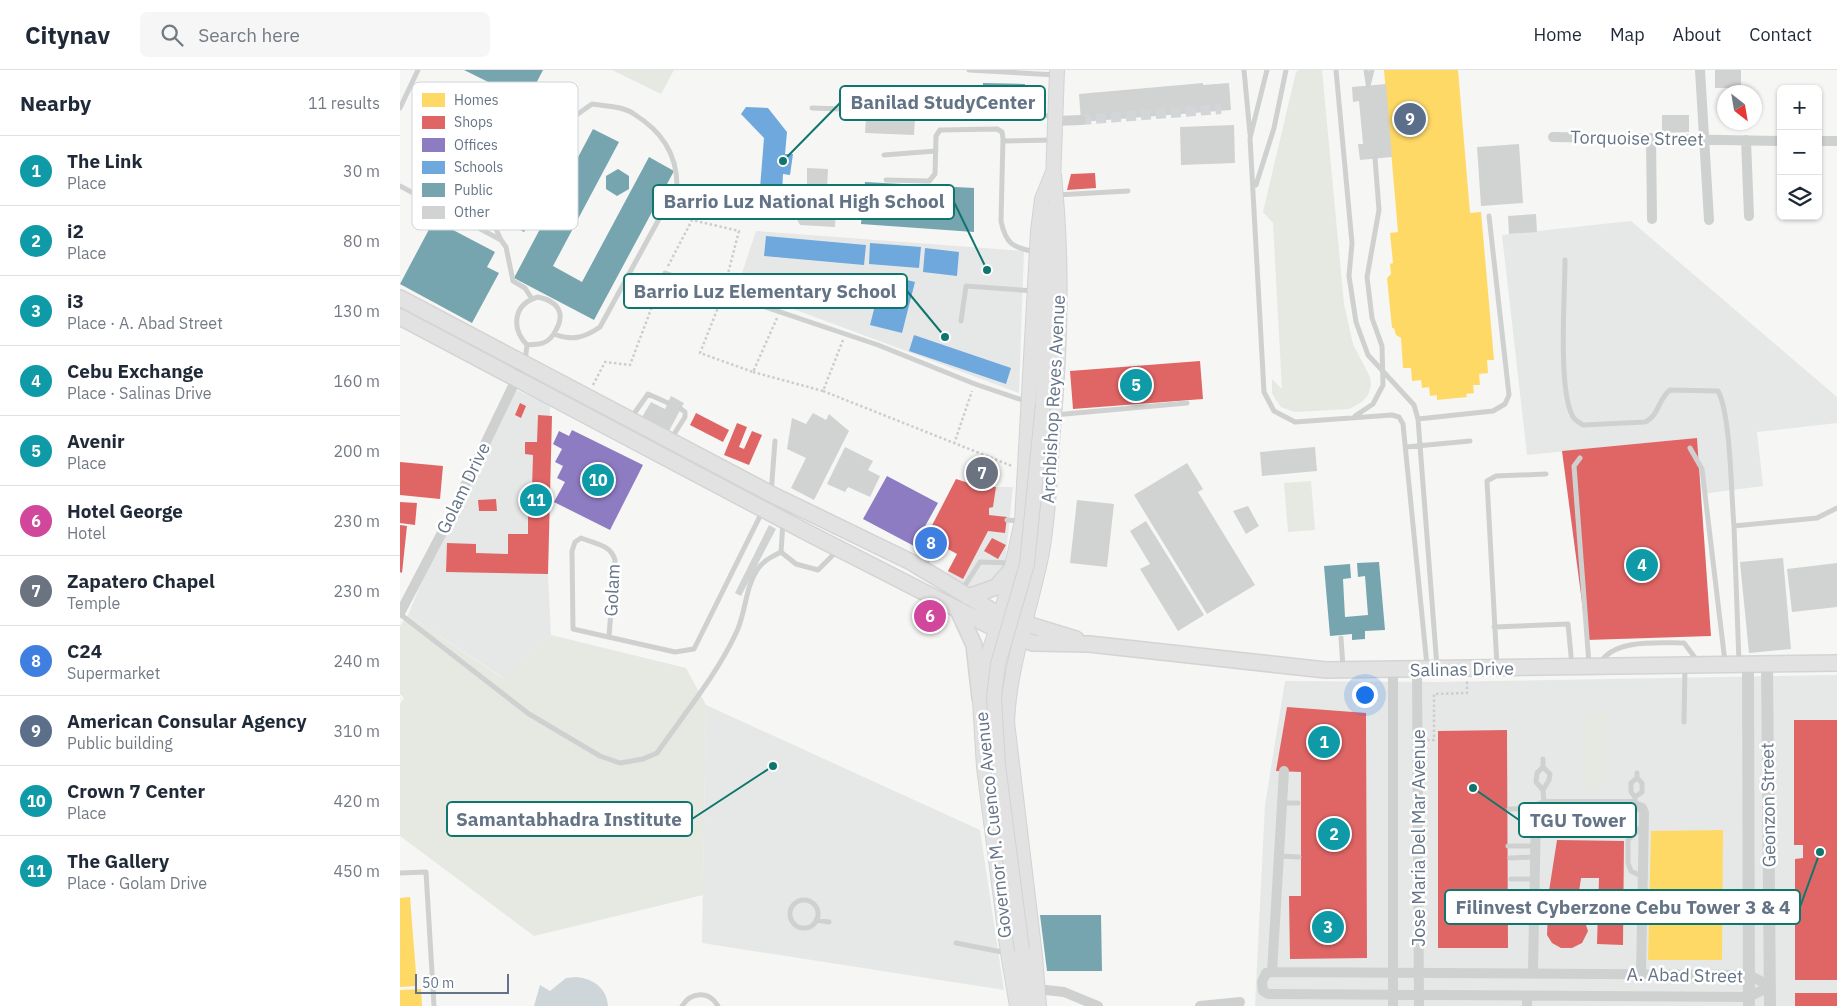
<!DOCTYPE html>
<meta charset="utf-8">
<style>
:root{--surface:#fff;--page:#f6f6f7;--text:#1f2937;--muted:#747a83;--line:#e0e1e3;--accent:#db2777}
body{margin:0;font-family:"IBM Plex Sans",sans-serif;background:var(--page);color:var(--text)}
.controls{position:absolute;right:15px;top:15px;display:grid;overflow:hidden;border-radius:8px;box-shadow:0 1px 4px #0004}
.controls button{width:45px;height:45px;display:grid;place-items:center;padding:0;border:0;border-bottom:1px solid var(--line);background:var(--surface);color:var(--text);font:25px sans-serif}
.compass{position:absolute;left:1317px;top:15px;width:45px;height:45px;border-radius:50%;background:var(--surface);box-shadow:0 1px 4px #0004;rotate:149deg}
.scale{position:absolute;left:15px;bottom:12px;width:94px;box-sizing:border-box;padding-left:5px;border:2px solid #647486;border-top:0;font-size:14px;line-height:18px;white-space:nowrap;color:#647486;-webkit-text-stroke:4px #fff;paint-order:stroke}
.you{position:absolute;left:964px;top:624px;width:18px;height:18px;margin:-12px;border:4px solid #fff;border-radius:50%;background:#1a73e8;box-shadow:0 0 0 8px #1a73e833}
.badge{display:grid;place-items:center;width:32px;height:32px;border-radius:50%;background:var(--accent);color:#fff;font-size:16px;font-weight:700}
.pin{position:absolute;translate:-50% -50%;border:2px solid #fff;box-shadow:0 1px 5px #0006}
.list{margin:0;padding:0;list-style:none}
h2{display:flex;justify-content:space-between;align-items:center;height:65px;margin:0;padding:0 20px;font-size:21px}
h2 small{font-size:16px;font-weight:400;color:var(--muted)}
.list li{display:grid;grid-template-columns:32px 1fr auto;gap:15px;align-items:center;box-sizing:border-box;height:70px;padding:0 20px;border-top:1px solid var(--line)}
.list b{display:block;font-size:19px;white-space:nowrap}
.list p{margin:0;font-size:16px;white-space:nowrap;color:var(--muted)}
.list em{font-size:16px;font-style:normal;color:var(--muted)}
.icon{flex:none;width:28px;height:28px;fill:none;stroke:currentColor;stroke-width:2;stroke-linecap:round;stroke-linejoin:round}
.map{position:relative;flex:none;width:1437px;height:936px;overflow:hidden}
header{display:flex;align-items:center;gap:30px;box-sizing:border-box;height:70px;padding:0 25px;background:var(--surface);border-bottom:1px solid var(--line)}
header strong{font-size:24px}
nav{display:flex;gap:28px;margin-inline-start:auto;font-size:18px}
.search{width:350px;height:45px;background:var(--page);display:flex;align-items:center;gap:12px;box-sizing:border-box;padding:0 18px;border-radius:8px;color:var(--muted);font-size:19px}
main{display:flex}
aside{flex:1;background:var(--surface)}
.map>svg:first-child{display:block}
.built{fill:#e6e8e7}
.green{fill:#e5e9e2}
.water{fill:#cfd6d9}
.homes{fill:#ffd966}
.shops{fill:#e06666}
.offices{fill:#8e7cc3}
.schools{fill:#6fa8dc}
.public{fill:#76a5af}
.building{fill:#d1d2d2}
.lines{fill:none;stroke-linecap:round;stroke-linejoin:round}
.minor-tunnel{stroke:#d2d6d8;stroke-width:10;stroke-dasharray:10 5;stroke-linecap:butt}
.secondary-casing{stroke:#d1d3d4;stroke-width:16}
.primary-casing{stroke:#d3d4d3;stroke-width:18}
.path{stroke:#cdcdce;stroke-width:2.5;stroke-dasharray:2.5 2.5;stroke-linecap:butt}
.service{stroke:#cfd1d1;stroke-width:5}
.minor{stroke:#cfd1d1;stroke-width:10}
.tertiary{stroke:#cfd1d1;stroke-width:12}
.secondary{stroke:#e2e2e3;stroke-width:14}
.primary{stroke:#e2e2e3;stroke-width:15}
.secondary-bridge-casing{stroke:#d1d3d4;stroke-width:16;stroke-linecap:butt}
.secondary-bridge{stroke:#e2e2e3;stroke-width:14}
.labels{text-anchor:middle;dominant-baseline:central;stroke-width:5;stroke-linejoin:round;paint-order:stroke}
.street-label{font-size:18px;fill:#647486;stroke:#fff}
.key{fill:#fff;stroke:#d0d5db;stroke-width:1}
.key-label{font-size:14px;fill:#647486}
.leader{fill:none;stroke:#0f766e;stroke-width:2}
.callout-dot{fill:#0f766e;stroke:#fff;stroke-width:2}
.callout{fill:#fff;stroke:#0f766e;stroke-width:2}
.callout-label{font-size:19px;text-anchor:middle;font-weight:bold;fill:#647486}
</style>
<header>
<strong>Citynav</strong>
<div class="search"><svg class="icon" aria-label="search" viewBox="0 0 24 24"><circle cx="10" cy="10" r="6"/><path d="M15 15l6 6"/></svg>Search here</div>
<nav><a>Home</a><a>Map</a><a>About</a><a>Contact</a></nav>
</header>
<main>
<aside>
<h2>Nearby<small>11 results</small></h2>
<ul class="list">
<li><span class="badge" style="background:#0f9aa8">1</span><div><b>The Link</b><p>Place</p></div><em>30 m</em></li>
<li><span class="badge" style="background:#0f9aa8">2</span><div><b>i2</b><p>Place</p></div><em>80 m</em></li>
<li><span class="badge" style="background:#0f9aa8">3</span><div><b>i3</b><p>Place · A. Abad Street</p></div><em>130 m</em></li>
<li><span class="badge" style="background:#0f9aa8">4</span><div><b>Cebu Exchange</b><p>Place · Salinas Drive</p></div><em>160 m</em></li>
<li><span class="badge" style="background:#0f9aa8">5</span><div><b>Avenir</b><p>Place</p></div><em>200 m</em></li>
<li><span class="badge" style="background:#d1479c">6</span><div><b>Hotel George</b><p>Hotel</p></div><em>230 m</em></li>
<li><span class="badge" style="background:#6b7280">7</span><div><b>Zapatero Chapel</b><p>Temple</p></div><em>230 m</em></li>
<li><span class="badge" style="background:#3f7fe0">8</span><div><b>C24</b><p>Supermarket</p></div><em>240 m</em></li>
<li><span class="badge" style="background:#5c6f8a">9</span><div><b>American Consular Agency</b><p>Public building</p></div><em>310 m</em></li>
<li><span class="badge" style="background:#0f9aa8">10</span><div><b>Crown 7 Center</b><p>Place</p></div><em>420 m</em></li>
<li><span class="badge" style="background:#0f9aa8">11</span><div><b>The Gallery</b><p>Place · Golam Drive</p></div><em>450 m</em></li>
</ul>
</aside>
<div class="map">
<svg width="1437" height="936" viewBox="0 0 1437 936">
<rect width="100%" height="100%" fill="#f6f6f4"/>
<path class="built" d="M1231,151L1437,327V353L1357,362L1363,416L1302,424L1297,368L1127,385L1102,165Z
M356,161L624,181L619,323L337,218Z
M114,319L150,335L148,504L151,565L103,608L8,545L26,501Z
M581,417H613L605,494L594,509L573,519L546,505L565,470Z
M1437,605V936H855L865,735L885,611L1037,612Z
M306,635L580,760L604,920L302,873Z"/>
<path class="green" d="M212,0H274L261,24Z
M899,0H922L944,234L953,274L970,307L971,316L968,325L962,332L949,339L894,342L881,337L876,330L872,323V309L882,319L873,153L863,142L896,2Z
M911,411L915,460L888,462L884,413Z
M8,545L102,608L151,565L286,598L306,635L303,825L134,866L0,766V634L4,628L0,624V556Z
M1207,644V716L1184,717L1183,645Z"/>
<path class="water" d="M177,907C193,909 207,918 208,936H134L140,915L150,921L166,908Z"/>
<path class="homes" d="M984,0H1058L1070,143L1081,142L1094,290H1087L1088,303L1079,304L1080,315H1073L1074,323L1066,324L1067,327L1037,330V325L1030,326L1029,317L1022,318L1021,310L1012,311L1011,298H1003L1001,268L996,265L994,258H992L987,208L991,204L990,194L993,193L990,163L998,162Z
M1323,760L1322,890H1248L1251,761Z
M10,827L17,916L0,917V828Z
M21,919L22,936H0V920Z"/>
<path class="shops" d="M695,103L696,118L667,120L671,104Z
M800,291L803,329L673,339L670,301Z
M120,333L126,336L121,348L115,345Z
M296,343L329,360L323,372L290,355Z
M138,345L152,346L148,504L46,502L47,473L76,474V483L108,484V464H128V442H123V418H132L133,385L125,384V372H137Z
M337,353L347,357L339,377L344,379L352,361L362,365L349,395L324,385Z
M1297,368L1311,566L1187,570L1162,381Z
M0,392L43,396L40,429L0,425Z
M556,409L581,417H596L593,437L589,438V445L607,447L605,463L588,461L563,509L548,501L557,484L526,467Z
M96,429L97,441H79L78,430Z
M0,432L17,433L15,455L0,453Z
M0,455L7,456L2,503L0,502Z
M592,468L606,475L598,489L584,481Z
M887,637L966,643L967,888L890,889L889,826H901V702L876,701Z
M1394,650H1437V910H1395V789L1403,788V775H1394Z
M1107,660L1108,878H1038V661Z
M1157,770L1224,771L1223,875L1197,874L1199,808H1181L1176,843L1184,849L1188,861L1182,873L1172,878H1161L1152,873L1147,865L1149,821Z
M1395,923H1437V936H1395Z"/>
<path class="offices" d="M172,360L243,395L210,460L154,432L165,412L157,408L163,396L155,392L162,379L153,374L159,361L169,366Z
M487,406L538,433L514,476L463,449Z"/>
<path class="schools" d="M346,37L368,38L387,62L385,84H393L390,105L383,104L381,143L344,140L346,118H360L364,68L341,44Z
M366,166L466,175L464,195L364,186Z
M470,173L521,177L519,198L469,194Z
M525,178L559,182L557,206L523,202Z
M483,204L515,212L502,263L470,255Z
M514,265L611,298L606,314L509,281Z"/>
<path class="public" d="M64,0H143L127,31Z
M583,13L625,14L624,35H583Z
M193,59L219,72L153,196L182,212L249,87L274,101L194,250L114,208Z
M218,99L229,106V119L217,126L206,119V106Z
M121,112L145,125L124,162L100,149L104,143L96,139L109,115L117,120Z
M465,112L574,118V162L461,154Z
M34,150L95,182L87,197L99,203L72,253L0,214Z
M979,492L985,560L965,561V569L952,570V564L930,566L924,496L950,494L951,508L943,509L945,547L968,545L965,506L958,507L957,493Z
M640,845H701L702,901H647Z"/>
<path class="building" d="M1315,0H1341V18H1315Z
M803,13V15L829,13L831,40L681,52L679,24Z
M986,14L992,87L960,90L958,74H963L959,31L953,32L952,17Z
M1262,45H1289V62L1262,63Z
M466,46L515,48L514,65L465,63Z
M834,55L835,93L781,95L780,57Z
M1119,74L1123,133L1081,136L1077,77Z
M407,98L428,99L427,119H437L435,157L400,155L394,144L396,115H407Z
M1136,144L1137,162L1109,164L1108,146Z
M271,326L284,333L269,361L242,347L251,332L265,339Z
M413,343L426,350L429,344L449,361L414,430L391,418L406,388L387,379L392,348L406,354Z
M445,377L473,391L468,400L480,406L470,427L448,417L445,422L427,414Z
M915,377L917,401L862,406L860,382Z
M787,393L803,419L798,422L855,515L807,544L734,425Z
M677,430L714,434L707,497L670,493Z
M848,436L859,456L846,464L833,441Z
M746,451L804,545L778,561L740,499L750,494L730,461Z
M369,455L376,459L341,526L335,523Z
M1383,488L1391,579L1349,583L1340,492Z
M1437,493V537L1392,542L1387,499Z"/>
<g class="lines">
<path class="minor-tunnel" d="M681,50L821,39"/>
<defs>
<path id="secondary" d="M653,111L657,0
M643,334L648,171L651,140
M622,880L628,936
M617,936L608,883L584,697L580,631L587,588L601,546L622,451L638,161L642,129L653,102
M639,936L635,886L607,652C609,595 631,539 642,482C650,437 650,392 654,347C661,267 662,185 654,105"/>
<path id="primary" d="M0,228L371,424L511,492L601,546L676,569
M0,247L410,464L596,559L633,573L689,574L926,600L1437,593
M568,527L596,517L612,499
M558,540L574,575L580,628"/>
</defs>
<use href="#secondary" class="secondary-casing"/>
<use href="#primary" class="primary-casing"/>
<path class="path" d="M268,196L292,150L339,161L325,215
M321,230L300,283L353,302L377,248
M353,302L423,321L443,270
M193,315L205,292L230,295L262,210
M423,321L612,396
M554,374L572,321
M1027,670H1034V624L1067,623V610"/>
<path class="service" d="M569,0L657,5
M844,0L850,64
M867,0L850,68L864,322L874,341L895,352L992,345L999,347L1003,354L1027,596
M936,0L952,173L949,206L956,252L968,285L1014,335L1018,349L1037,597
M966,0L968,13
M968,16L972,0
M0,38L18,0
M412,38L655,46
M603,71L653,70
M484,85L536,81
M486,110L529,111L535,104L536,66L540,60L597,59L602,62L603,68L601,151C606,175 613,177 635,182
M856,115L874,58L886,0
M0,116L101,170L106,177L113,211L125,218L132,229
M656,125L728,121
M101,170L90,146L99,123L116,102L158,58L192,34C205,36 223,36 234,44C261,61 277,83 277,116L200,257C184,268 172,271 154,264
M1165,190C1165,225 1158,316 1172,345C1174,350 1178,352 1183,355L1245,352C1259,346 1258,329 1270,320L1318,321C1331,345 1331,425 1334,456L1417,448L1437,438
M265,203L478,275L575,314L628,332
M138,227C157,231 166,242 156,260C153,266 149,271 143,273C138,275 133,274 127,275C111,258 113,234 138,227Z
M561,251L566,216L634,221
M125,292L127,275
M654,345L787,333
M955,346L973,334L983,315L982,276L972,248L967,207L979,140L975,88
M231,348L248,324L268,333
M1018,349L1093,341L1105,334L1109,325L1089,146
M271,369L285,347V342L281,339
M1006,377L1070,371
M1290,378L1302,399L1325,592
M1180,388L1174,396L1189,594
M607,450L621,451
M1334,456L1339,593
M381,482L396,494L418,500L437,481
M381,482L383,452
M522,497L540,475
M562,520L580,492L611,493
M0,544L129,644L200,686L220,693L243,689L257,683C284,644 317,605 337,561C346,541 345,519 357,500C363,491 371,487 381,482
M1094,557L1168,554L1172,596
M209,566L215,490C211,475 194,473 181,468L175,472L172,481L173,559L275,582L294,579L371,424L375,371
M941,568L943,597
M1200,594C1212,568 1261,573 1284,573L1299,593
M1097,596L1087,411L1096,406L1146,404
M1284,652L1285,597
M1143,689V697L1150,704L1149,710L1143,720L1144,734
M1143,697L1137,703L1136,712L1143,720
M1235,727L1242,722V713L1237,708V703
M882,733H898
M1235,735V727L1231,722V713L1237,708
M1109,739L1137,738
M1136,758L1243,759
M1239,760L1228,770V793L1231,801L1241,806
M1108,776H1134
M879,786L899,787
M1110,788L1134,787
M0,803L26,802L34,936
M1111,809H1134
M390 844a14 14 0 1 1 28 0a14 14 0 1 1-28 0Z
M416,850L429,852
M556,873L607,883
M282,936C291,922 309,920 318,936"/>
<path class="minor" d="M1300,0L1309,150
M655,51L681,50
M1153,67L1381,71
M1251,68L1252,149
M1346,70L1349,146
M1418,71H1437
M0,543L47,453L124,293
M1017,600L1019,936
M993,601V936
M872,902L1349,905L1370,916L1349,927L868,924L863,921L862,912L866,903Z
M872,902L884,701
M1133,902L1136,740L1139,736L1146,734H1231L1242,738L1244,743L1241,904
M637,919L664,922L698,936
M800,936L840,932
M1127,936V926"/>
<path class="tertiary" d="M1367,594L1370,936
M1348,595L1349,936"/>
<use href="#secondary" class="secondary"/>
<use href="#primary" class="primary"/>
<defs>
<path id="secondary-bridge" d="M622,880L598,695L594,627L598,594L627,494L643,334"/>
</defs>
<use href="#secondary-bridge" class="secondary-bridge-casing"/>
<use href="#secondary-bridge" class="secondary-bridge"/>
</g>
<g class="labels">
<g class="street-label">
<text transform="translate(1237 68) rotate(1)">Torquoise Street</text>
<text transform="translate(653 329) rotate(-87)">Archbishop Reyes Avenue</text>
<text transform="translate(63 418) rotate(-64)">Golam Drive</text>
<text transform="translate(212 520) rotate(-87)">Golam</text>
<text transform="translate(1062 599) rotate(-1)">Salinas Drive</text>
<text transform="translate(1368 735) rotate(-91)">Geonzon Street</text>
<text transform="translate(593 755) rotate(-96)">Governor M. Cuenco Avenue</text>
<text transform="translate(1018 768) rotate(-90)">Jose Maria Del Mar Avenue</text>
<text transform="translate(1285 905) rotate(1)">A. Abad Street</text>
</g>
</g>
<rect x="12" y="12" width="166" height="148" rx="8" class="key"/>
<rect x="22" y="23" width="23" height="14" fill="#ffd966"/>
<rect x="22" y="46" width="23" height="13" fill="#e06666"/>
<rect x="22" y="68" width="23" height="14" fill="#8e7cc3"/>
<rect x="22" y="91" width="23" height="13" fill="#6fa8dc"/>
<rect x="22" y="113" width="23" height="14" fill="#76a5af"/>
<rect x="22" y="136" width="23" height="13" fill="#d1d2d2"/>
<g class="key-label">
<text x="54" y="35">Homes</text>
<text x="54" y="57">Shops</text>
<text x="54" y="80">Offices</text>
<text x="54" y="102">Schools</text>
<text x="54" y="125">Public</text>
<text x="54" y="147">Other</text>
</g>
<path class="leader" d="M383 91L440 33M587 200L554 132M545 267L507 221M373 696L292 749M1073 718L1119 750M1420 782L1400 837"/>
<g class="callout-dot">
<circle cx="383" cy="91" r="5"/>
<circle cx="587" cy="200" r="5"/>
<circle cx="545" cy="267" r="5"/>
<circle cx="373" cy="696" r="5"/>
<circle cx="1073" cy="718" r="5"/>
<circle cx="1420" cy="782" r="5"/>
</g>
<g class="callout">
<rect x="440" y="16" width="205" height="34" rx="5"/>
<rect x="253" y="115" width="301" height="34" rx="5"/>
<rect x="224" y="204" width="283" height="34" rx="5"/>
<rect x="47" y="732" width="245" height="34" rx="5"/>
<rect x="1119" y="733" width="117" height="34" rx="5"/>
<rect x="1045" y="820" width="355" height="34" rx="5"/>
</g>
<g class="callout-label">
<text x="543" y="39">Banilad StudyCenter</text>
<text x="404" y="138">Barrio Luz National High School</text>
<text x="365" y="228">Barrio Luz Elementary School</text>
<text x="169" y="756">Samantabhadra Institute</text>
<text x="1178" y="757">TGU Tower</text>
<text x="1223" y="844">Filinvest Cyberzone Cebu Tower 3 &amp; 4</text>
</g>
</svg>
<div class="controls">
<button>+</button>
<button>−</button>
<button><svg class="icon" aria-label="layers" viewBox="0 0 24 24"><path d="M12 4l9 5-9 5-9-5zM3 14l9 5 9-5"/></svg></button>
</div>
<svg class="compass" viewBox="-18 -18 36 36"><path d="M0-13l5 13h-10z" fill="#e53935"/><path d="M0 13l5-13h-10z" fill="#747a83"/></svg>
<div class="scale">50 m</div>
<div class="you"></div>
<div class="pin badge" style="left:924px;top:672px;background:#0f9aa8">1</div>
<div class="pin badge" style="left:934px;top:764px;background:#0f9aa8">2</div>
<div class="pin badge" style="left:928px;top:857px;background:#0f9aa8">3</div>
<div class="pin badge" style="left:1242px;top:495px;background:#0f9aa8">4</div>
<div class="pin badge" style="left:736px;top:315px;background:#0f9aa8">5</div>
<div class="pin badge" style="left:530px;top:546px;background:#d1479c">6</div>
<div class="pin badge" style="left:582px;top:403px;background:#6b7280">7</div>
<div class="pin badge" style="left:531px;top:473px;background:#3f7fe0">8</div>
<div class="pin badge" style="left:1010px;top:49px;background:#5c6f8a">9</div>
<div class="pin badge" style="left:198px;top:410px;background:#0f9aa8">10</div>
<div class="pin badge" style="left:136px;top:430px;background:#0f9aa8">11</div>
</div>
</main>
